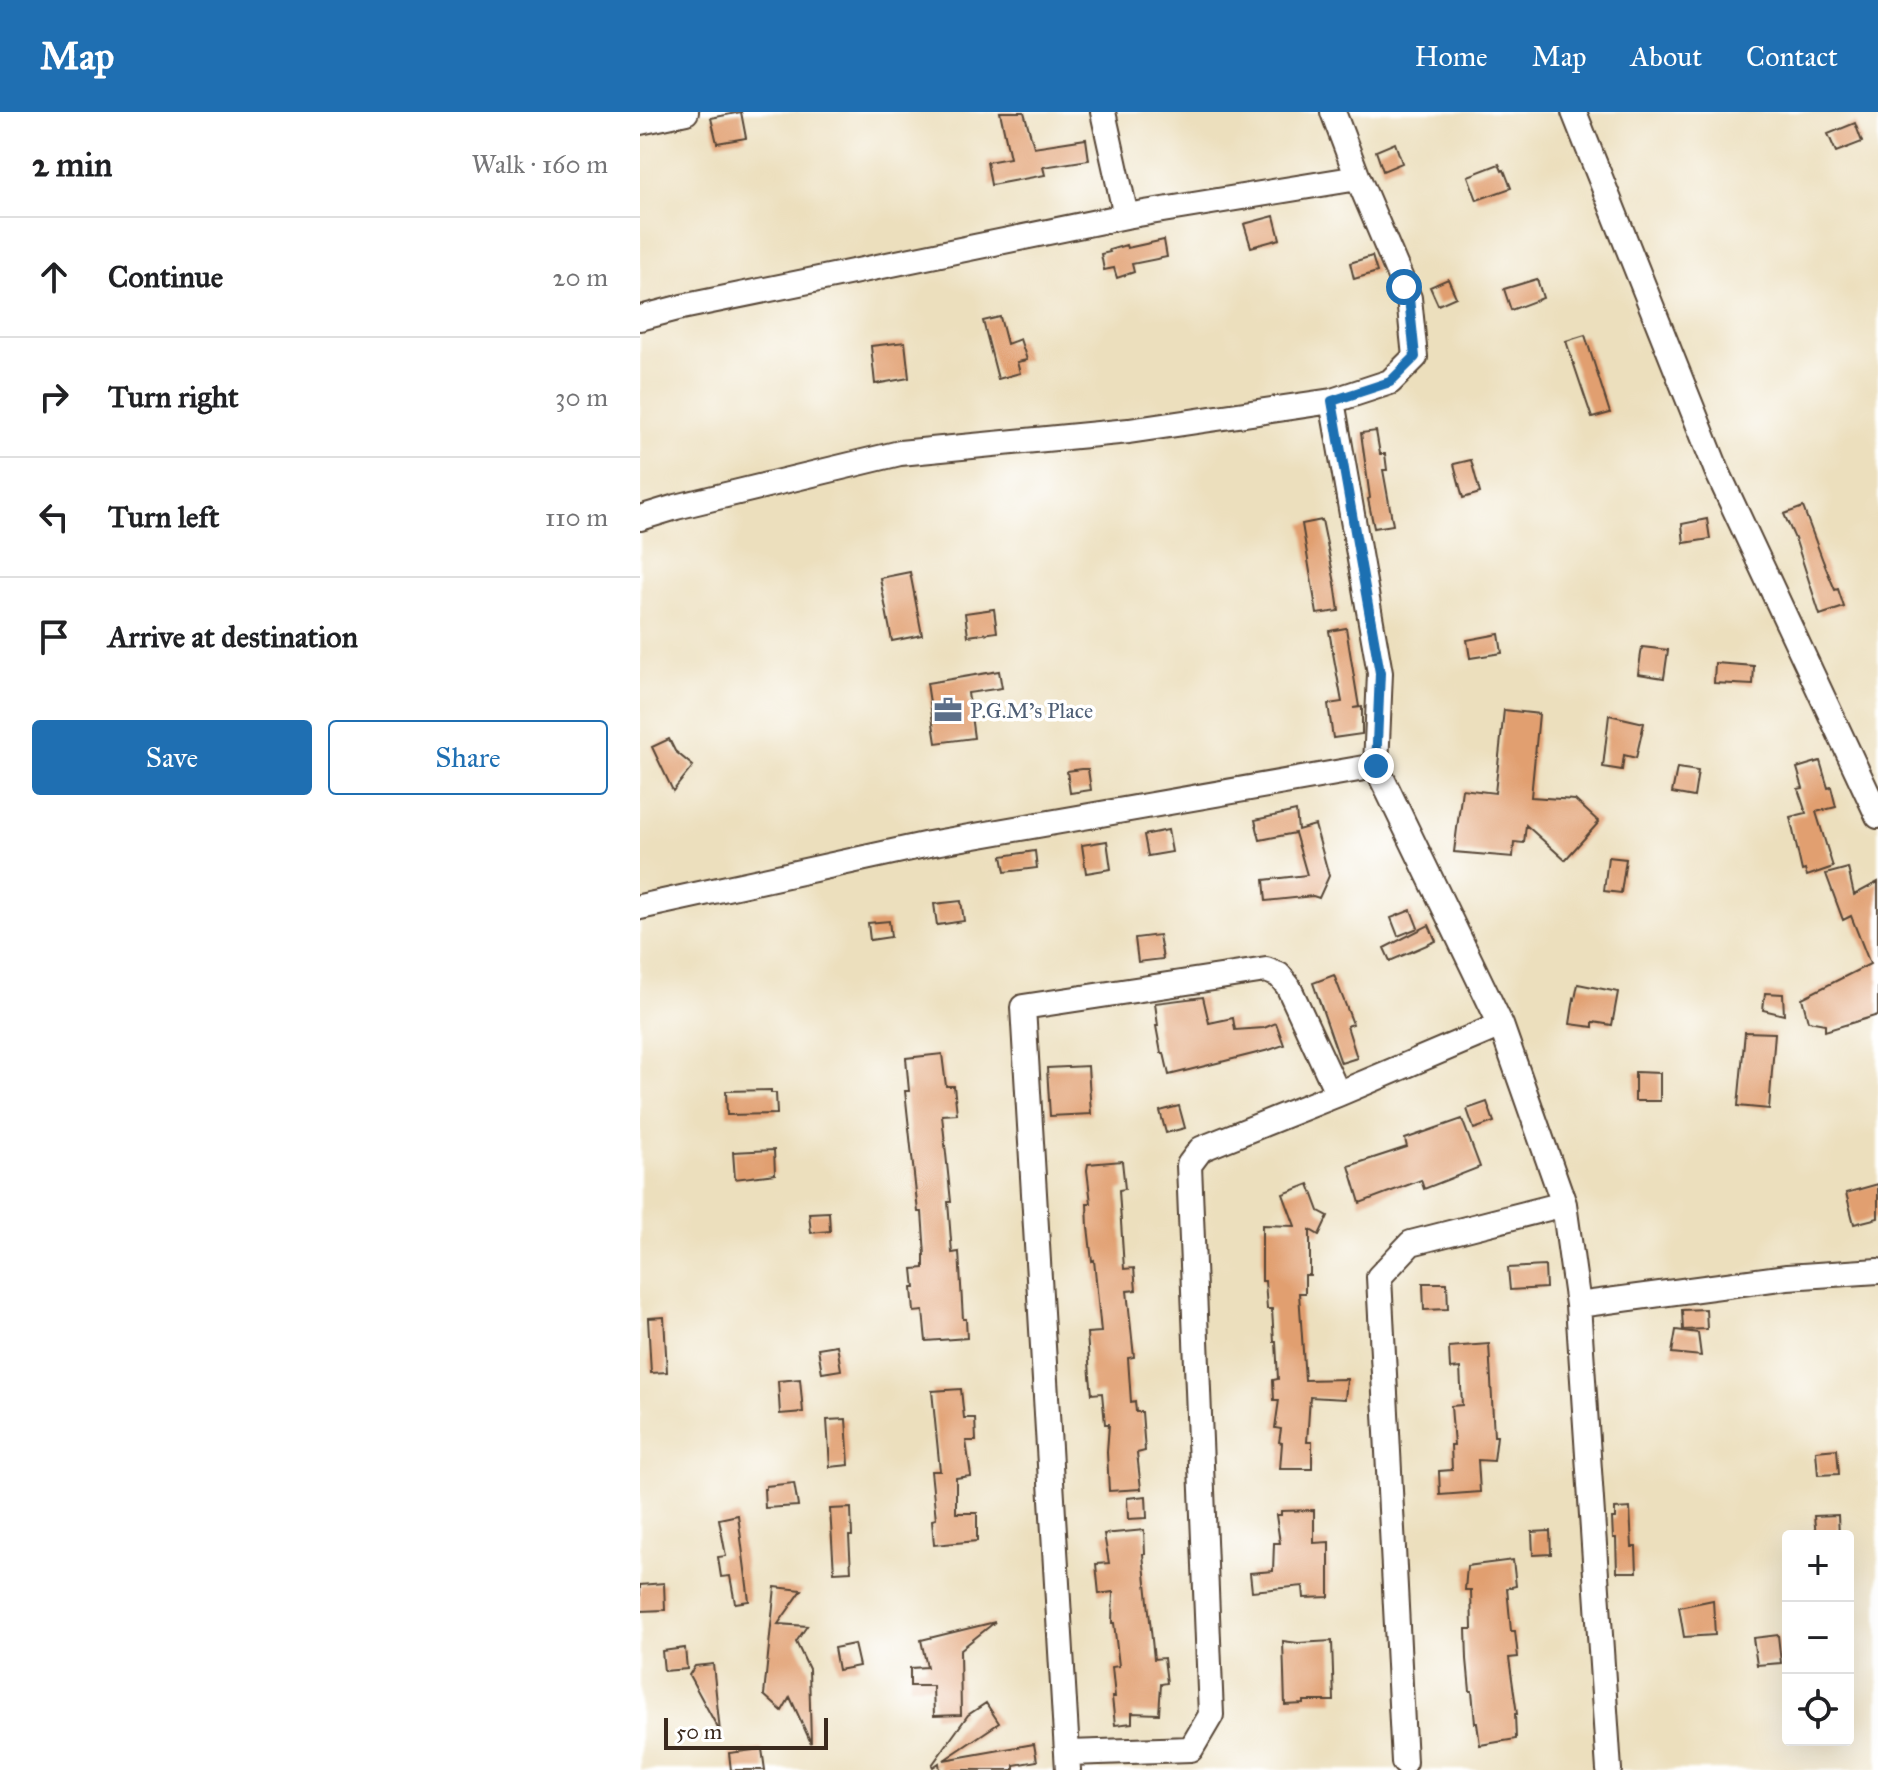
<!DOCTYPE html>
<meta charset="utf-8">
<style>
:root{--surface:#fff;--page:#f2f2f2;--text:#202124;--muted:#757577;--line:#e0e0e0;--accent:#1f6fb2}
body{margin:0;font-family:"IM FELL Great Primer",serif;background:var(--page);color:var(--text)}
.controls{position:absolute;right:24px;bottom:24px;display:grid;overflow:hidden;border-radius:8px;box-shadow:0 8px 32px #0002}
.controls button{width:72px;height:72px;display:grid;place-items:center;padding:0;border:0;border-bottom:2px solid var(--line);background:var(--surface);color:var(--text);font:40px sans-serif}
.scale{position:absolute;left:24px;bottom:20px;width:164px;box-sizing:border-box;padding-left:8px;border:4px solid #3b2a1e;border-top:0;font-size:22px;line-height:28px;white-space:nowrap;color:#3b2a1e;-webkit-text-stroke:6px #fff;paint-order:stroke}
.stop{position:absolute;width:24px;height:24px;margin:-18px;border:6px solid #1f6fb2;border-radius:50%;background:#fff}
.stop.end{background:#1f6fb2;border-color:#fff;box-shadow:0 2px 8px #0008}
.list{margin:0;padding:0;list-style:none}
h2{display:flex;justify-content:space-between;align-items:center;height:104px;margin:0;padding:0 32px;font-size:34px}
h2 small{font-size:26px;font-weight:400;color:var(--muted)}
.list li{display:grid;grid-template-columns:52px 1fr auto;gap:24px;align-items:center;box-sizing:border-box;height:120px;padding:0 32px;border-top:2px solid var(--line)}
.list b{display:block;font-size:30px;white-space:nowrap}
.list em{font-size:26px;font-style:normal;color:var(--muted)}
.actions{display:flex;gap:16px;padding:24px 32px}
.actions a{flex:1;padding:18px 0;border:2px solid var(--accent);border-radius:8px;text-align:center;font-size:28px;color:var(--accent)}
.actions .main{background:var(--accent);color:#fff}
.icon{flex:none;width:44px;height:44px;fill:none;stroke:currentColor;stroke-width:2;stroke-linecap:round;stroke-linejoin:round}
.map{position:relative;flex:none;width:1238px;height:1658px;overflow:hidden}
header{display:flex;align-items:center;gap:48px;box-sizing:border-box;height:112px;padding:0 40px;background:var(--accent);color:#fff}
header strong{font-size:38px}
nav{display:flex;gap:44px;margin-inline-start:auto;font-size:28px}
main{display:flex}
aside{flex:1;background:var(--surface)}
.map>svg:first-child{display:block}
.building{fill:#e19f70}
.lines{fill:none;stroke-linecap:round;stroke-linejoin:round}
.street-casing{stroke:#564536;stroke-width:28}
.street{stroke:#fff;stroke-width:24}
.route{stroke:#1f6fb2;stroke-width:10}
.labels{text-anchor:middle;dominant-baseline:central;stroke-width:7;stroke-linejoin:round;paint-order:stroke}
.service-label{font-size:22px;fill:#4e5e75;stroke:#fff;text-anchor:start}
</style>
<header>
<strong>Map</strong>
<nav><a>Home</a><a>Map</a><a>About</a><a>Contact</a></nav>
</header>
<main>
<aside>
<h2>2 min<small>Walk · 160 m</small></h2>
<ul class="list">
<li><svg class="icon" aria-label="ahead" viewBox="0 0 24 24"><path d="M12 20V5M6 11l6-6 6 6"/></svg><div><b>Continue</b></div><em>20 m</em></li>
<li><svg class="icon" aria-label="right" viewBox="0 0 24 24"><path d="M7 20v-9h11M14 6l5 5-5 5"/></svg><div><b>Turn right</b></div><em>30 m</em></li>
<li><svg class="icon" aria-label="left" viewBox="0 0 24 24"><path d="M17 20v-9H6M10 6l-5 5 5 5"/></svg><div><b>Turn left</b></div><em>110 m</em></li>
<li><svg class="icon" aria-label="arrive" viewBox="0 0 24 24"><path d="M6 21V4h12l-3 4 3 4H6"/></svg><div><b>Arrive at destination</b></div></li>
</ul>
<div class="actions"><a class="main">Save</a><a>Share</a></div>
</aside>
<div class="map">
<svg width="1238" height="1658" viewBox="0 0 1238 1658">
<rect width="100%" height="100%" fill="#fff"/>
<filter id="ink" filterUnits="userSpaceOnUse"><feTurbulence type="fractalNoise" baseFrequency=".0125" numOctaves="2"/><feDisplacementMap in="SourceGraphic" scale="16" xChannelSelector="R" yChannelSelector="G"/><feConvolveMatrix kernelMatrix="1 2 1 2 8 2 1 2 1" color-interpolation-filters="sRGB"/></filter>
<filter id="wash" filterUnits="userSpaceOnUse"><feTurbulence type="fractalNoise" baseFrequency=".006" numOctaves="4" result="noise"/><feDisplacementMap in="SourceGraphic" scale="32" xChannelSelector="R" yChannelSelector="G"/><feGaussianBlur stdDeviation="1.8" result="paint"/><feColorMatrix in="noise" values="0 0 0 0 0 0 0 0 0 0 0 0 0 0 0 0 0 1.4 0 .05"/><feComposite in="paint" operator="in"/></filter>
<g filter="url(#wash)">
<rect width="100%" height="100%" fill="#ecdfbd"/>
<g id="blocks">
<path class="building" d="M101,0L106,26L77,31L71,6Z
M360,0H384L394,35L446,27L449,48L403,55L405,63L351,73L347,50L370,46Z
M1215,11L1222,30L1196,40L1188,22Z
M755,31L762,51L743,59L736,39Z
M859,52L862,59L864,58L871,76L837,88L828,64Z
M634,104L640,127L611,135L604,112Z
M524,128L527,145L492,152L494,160L477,166L474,156L464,158L461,142L470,140L469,138L486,133L487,136Z
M732,144L737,160L714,167L710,151Z
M808,167L816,185L798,193L790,175Z
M897,167L903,186L871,198L864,177Z
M360,205L367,232L380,227L387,248L377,250L380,261L358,267L343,209Z
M945,223L970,301L952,306L926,229Z
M265,230L269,266L235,272L231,234Z
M736,319L740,342H745L747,358H743L753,413L734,416L728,387L730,386L721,321Z
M831,348L840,381L823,386L814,352Z
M1163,395L1183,449L1195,478L1198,477L1204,495L1180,503L1156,429L1144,402Z
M1067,407L1070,427L1044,431L1042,412Z
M682,408L695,471L699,499L677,502L662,412Z
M270,460L282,523L252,529L240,466Z
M354,497L357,520L328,524L325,501Z
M706,516L719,595L713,596L722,595V622L693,626L688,592L702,590L689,519Z
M859,522L862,541L830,546L827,528Z
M1002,535L1028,538L1024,566L998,562Z
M1075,551L1114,554L1113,573L1074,571Z
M359,559L362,576L328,581L334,626L296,631L287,571Z
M864,598L899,602L891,685L935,688L959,710L925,748L886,713L884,731L874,730L873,745L814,740L822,677L855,681Z
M969,603L1004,611L996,646L984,643L982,658L963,655Z
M29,627L35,639L53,654L33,679L12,635Z
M1180,649L1188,676L1191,675L1196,695L1176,700L1193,755L1167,764L1165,758L1162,759L1150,705L1166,701L1158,677L1163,676L1157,656Z
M1037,656L1058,659L1054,685L1032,681Z
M441,657H448L451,678L430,681L427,659Z
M656,699L658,718L675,713L689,764L679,786L673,784L626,789L624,768L667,763L655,721L620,728L615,708Z
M528,718L532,740L508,744L504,723Z
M467,729L471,757L446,761L442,733Z
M395,739L397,756L365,760L362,744Z
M968,745L986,747L981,781L964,779Z
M1208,756L1214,783L1238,770V903L1185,919V912L1168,909L1162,886L1230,852L1211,804L1203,808L1186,762Z
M321,789L324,809L297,813L294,792Z
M771,798L778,816L758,824L751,806Z
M249,809L251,825L230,828L228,811Z
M789,813L796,829L750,849L744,836Z
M519,823L523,847L498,850L495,826Z
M694,863L713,912L707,914L717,946L701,951L673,871Z
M938,872L978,880L972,913L953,910V915L930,912L934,886L935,887Z
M1125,881L1143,882L1144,903L1123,898Z
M563,885L569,911L593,906L595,918L624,916L636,911L644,933L629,938L529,963L524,941H521L516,914H518L515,891Z
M1105,920L1135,921L1129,997L1098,994Z
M302,942L306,974H314L317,1002L302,1003L311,1090H308L312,1141L319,1140L323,1207H326L327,1226L286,1229L283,1199L274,1200L272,1176H275L273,1157L284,1156V1143H285L282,1100H278L265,979H269L266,946Z
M448,954L451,1002L410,1004L407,956Z
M995,960L1020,961V989H995Z
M131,978V981H136L137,1002L87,1003L86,979Z
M847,990L854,1010L834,1017L827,997Z
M539,994L545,1016L526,1021L520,999Z
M822,1007L840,1055L784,1077L781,1068L720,1091L709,1054L767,1035L765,1027Z
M134,1038L135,1062L95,1067L93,1040Z
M482,1049L485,1077L479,1078L484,1157L494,1156L496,1178L487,1179L494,1245L488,1246L491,1290L495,1289L496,1300H502L505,1339L497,1341L501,1377L469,1379L467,1340L469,1312H465L462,1281L452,1282L450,1264L447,1221L461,1220L454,1148L452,1149L448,1115L447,1091H451L447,1058L448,1052Z
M669,1072L679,1099L688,1104L679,1123L670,1118V1163H665V1181H659L665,1268L707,1267L705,1287L670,1285L667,1330H672V1357H640L642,1331L639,1330L641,1317L635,1316L639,1288H634L633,1268L638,1267L636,1230H634L632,1197H627L625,1169H622V1113L655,1114L643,1082Z
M1238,1072V1106L1214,1112L1206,1081Z
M189,1100L190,1119L171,1121L169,1101Z
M905,1154L906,1176L870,1178L868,1156Z
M783,1171H807L808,1197L784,1198Z
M1066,1197L1067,1217L1043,1218L1042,1198Z
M24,1205L27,1260L11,1261L8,1206Z
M1036,1218L1058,1221L1061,1244L1032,1241Z
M849,1232L854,1324H857L854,1349L838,1348L840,1380L800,1383L799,1359L812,1358L811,1333H814L811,1294L822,1293L820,1256L810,1257L809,1235Z
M197,1233L201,1258L182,1261L178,1236Z
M160,1267L163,1300L140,1302L138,1269Z
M321,1277L324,1306H335L336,1329H326L331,1364L316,1366V1401H337V1429L294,1433L292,1408L296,1407L291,1359H300L292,1279Z
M206,1307L209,1353L190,1355L187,1308Z
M1197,1337L1199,1362L1178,1363L1176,1339Z
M154,1371L158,1394L125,1396L124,1377H126V1374Z
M506,1384L507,1406L488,1407L487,1386Z
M211,1396L212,1424H209L211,1459L194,1460L190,1397Z
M990,1396L992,1435H996L997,1460H977L976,1426H973L972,1406H975V1397Z
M674,1398V1431L689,1430V1485L664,1486L663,1474L612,1479L610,1461L633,1459L634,1431H640L636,1403H641V1399Z
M98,1403L109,1489L95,1491L90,1464L81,1465L78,1445L86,1444L79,1407Z
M1198,1403L1199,1424H1176L1174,1404Z
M504,1418L505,1442H503L514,1547L524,1546L527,1571L521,1572L519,1602L492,1601V1611L475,1613L472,1585H475L472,1555L479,1554L474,1511H472L473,1480L459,1482L456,1452L469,1451L464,1422Z
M910,1419L911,1442L893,1443L892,1420Z
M873,1448L876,1474L867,1476L871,1519H875L878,1545L869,1546L877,1602H875L876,1627L840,1633L837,1611H835L832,1579H830L827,1547L826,1517H832L831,1478H825L827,1454Z
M24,1471L25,1498L0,1499V1473Z
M135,1475L162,1478L138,1512L167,1514L156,1530L169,1557L171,1631L150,1585L142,1599L124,1583Z
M1073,1488L1075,1523L1044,1525L1039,1495Z
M355,1510L320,1538L321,1603L294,1604L293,1574H270V1556L287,1555L281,1528Z
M1138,1523L1141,1551L1117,1553L1113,1526Z
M643,1529L658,1531L692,1529L694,1589H664V1592L645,1593Z
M214,1532L219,1554L198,1558L194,1536Z
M45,1536L47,1557L24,1559L22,1539Z
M73,1552L80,1620L49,1563L55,1554Z
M346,1591L359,1611L304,1648L394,1632L397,1649L374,1653V1658H300L299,1651L293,1655L292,1653L328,1603Z
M122,1637L125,1658H91L89,1641Z"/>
</g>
</g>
<g filter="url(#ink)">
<use href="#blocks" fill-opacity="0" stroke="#564536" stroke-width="2"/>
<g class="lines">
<defs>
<path id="street" d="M463,0L486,104
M934,0L1077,359L1238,704
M0,10L46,0
M0,206L42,195L486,104L718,66
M692,289L740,561L736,654L861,913L924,1092L938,1193L969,1658
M0,406L36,395L260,341L489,319L692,289L750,270L775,245L769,186L718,66L693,0
M0,795L289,732L736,654
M938,1193L1147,1165L1238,1159
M429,1641L551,1637L571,1603L549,1053L561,1037L698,982L861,913
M764,1650L739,1165L771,1131L924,1092
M428,1658L383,895L626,858L639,863L648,874L698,982"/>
</defs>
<use href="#street" class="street-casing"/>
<use href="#street" class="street"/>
</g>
</g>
<g class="lines" filter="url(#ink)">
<path class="route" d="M736,654L740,561L692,289L750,270L775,245L769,186L764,175"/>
</g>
<defs>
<symbol id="office-bare" viewBox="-9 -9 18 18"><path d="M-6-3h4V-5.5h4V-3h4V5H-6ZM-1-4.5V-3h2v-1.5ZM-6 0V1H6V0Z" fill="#5c6f8a" stroke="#fff" stroke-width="2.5" paint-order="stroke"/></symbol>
</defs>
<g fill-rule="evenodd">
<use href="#office-bare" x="288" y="578" width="40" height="40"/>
</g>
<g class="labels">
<g class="service-label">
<text x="330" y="598">P.G.M’s Place</text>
</g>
</g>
</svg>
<div class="controls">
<button>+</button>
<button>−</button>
<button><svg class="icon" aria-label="locate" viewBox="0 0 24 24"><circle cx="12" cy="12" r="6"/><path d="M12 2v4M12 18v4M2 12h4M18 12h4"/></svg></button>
</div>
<div class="scale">50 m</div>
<div class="stop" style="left:764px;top:175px"></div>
<div class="stop end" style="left:736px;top:654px"></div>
</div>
</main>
